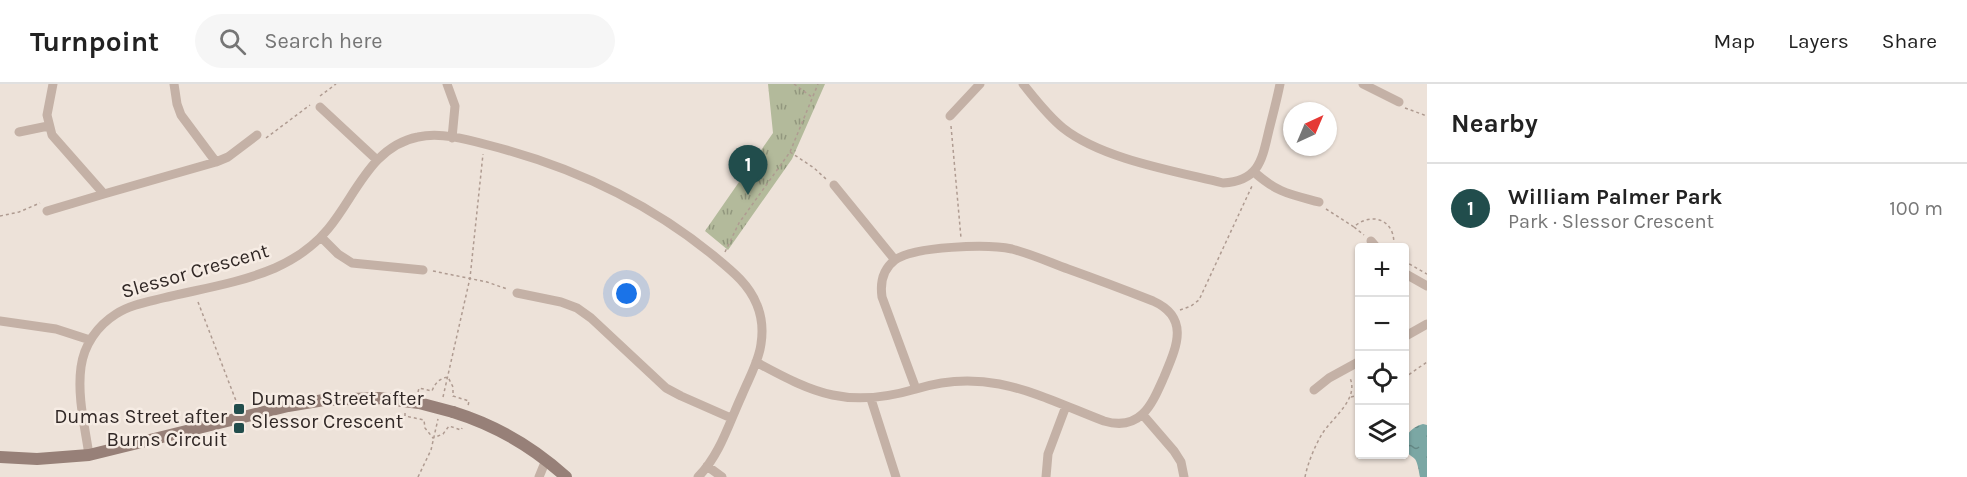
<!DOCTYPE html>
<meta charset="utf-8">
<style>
:root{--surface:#fff;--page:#f6f6f6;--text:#222;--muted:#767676;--line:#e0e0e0;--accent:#214d4c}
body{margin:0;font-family:Karla,sans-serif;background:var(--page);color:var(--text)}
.controls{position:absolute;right:18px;bottom:18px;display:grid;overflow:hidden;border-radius:6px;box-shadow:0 2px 4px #0004}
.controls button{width:54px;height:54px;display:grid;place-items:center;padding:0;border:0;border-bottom:2px solid var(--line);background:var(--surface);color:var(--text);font:30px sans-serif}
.compass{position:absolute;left:1283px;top:18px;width:54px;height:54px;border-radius:50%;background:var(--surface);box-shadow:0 2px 4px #0004;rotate:44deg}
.you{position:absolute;left:627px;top:210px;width:21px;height:21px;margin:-15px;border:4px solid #fff;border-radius:50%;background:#1a73e8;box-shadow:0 0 0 9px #1a73e833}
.badge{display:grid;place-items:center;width:39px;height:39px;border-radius:50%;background:var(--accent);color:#fff;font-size:20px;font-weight:700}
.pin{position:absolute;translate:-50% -50px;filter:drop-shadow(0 2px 3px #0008)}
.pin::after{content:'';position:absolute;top:32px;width:21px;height:18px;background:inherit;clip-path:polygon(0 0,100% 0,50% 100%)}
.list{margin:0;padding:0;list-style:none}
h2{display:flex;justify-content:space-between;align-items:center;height:78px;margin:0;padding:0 24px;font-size:26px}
h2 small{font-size:20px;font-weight:400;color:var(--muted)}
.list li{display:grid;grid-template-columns:39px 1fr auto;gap:18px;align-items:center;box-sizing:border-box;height:90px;padding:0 24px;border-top:2px solid var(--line)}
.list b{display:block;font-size:22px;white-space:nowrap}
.list p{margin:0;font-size:20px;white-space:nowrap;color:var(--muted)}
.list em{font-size:20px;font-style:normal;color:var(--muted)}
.icon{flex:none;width:33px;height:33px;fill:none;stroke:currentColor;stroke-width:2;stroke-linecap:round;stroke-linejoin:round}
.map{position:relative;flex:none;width:1427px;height:393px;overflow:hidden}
header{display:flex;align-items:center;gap:36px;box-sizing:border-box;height:84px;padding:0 30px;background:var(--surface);border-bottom:2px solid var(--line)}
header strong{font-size:28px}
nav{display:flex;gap:33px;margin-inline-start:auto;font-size:21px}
.search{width:420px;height:54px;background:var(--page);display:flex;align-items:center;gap:15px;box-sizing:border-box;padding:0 21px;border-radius:33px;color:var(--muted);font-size:22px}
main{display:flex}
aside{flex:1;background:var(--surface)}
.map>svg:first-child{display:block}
.park{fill:url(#park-tufts)}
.water{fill:url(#water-ripples)}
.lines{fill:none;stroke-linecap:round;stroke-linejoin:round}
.path{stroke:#af9b91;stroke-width:1.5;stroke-dasharray:3 3;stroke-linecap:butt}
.street{stroke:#c4b1a6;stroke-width:9}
.secondary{stroke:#978078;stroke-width:12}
.secondary-bridge{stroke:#978078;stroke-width:12}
.poi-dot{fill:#214d4c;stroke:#f6ece4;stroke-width:2}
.labels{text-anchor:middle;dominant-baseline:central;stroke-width:5;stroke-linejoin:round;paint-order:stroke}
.street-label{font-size:20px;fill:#312826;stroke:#f6ece4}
.poi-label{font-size:20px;fill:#312826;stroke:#f6ece4;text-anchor:start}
</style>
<header>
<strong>Turnpoint</strong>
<div class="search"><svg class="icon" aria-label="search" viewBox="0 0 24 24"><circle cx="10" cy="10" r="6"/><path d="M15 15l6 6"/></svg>Search here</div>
<nav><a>Map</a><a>Layers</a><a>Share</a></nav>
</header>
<main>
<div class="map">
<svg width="1427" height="393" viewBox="0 0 1427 393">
<defs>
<pattern id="park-tufts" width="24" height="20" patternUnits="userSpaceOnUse" patternTransform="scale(1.5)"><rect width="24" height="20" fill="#b3ba9b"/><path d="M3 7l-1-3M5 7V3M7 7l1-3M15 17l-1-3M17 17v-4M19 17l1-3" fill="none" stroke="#92977e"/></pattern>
<pattern id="water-ripples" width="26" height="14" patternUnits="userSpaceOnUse" patternTransform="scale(1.5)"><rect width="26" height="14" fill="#7ba7a4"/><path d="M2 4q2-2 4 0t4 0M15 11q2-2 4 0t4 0" fill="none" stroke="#658885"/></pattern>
</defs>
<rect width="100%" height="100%" fill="#ede2d9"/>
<path class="park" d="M768,0H825L792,75L728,166L705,147L773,49Z"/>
<path class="water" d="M1423,340L1427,341V393H1420C1419,389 1418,379 1415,375C1413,373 1409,371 1408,369C1400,356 1410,343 1423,340Z"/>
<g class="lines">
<path class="path" d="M794,0L812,13
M320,12L336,0
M1405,24L1427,32
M951,42L961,154
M266,54L310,21
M790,68L814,84L826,95
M1326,125L1354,143C1365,132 1385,131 1392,148C1394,153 1394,159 1394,164
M0,132L19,128L40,119
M1354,143L1364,151
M725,168L739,139L790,68L818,0
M1404,177L1427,190
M433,187L487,198L507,205
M198,218L238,322
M1180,226L1191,222L1199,216L1252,102
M1404,294L1427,278
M418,308L419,304L432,307C435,299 440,294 448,293L453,303V312L469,317L468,322
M443,313L470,194L483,70
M1351,313L1360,311
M405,329V332L424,336L425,344L433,354L443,350L449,342L461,346L462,344
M418,393L431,366L438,335
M1305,393C1308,378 1315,362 1322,350C1333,333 1359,315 1350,294"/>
<path class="street" d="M53,0L47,31L52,51L104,110L216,78L181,31L177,20L174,0
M447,0L455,22L452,54
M1023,0C1036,16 1048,32 1063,44C1102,75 1174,87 1223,99C1259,97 1262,76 1269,46C1273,30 1277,15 1280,0
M1363,0L1399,18
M320,23L377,76
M950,32L980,0
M19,48L48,42
M216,78L228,73L257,51
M1254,88C1278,109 1289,110 1319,118
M834,101L895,176
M47,127L104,110
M321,153L338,170L352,179L423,186
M1371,157L1377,164
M1404,189L1427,202
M517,209L561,218L577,224L591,234L666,304L681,312L731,334
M0,237L56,245L90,256
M1404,253L1427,240
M756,278C815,310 848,325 916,305L882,213C880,199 883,185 895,176C914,162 988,160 1012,165C1031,170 1049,178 1068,185C1096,195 1125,206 1153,217C1191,234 1176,264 1164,293C1152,320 1141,348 1104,337C1039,312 988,282 916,305
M1314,306L1329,294L1360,277
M871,315L896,393
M1143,331L1174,367L1181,378L1184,393
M89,371C85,343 77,312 81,283C84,261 97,242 116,230C130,221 147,218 163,214C200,205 240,199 275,184C295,175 314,162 328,145C355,113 371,62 418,53C440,48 466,55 488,61C571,82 648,118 714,172C731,186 749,200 757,221C762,233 763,247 761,260C759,277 749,294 742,311C729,339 720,371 698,393
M707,382L722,393
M539,393L546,376
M1046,393L1048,370L1066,322"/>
<path class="secondary" d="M453,328C495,341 533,363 566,393
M0,373L37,375L89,371L288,322L324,316L379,314L419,319"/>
<path class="secondary-bridge" d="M419,319L453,328"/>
</g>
<g class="poi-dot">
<rect x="233" y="319" width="12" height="12" rx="3"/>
<rect x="233" y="338" width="12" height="12" rx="3"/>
</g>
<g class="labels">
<g class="street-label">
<text transform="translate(195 187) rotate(-16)">Slessor Crescent</text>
</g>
<g class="poi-label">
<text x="251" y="314">Dumas Street after<tspan x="251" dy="23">Slessor Crescent</tspan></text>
<text x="227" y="332" text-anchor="end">Dumas Street after<tspan x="227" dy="23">Burns Circuit</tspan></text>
</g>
</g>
</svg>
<div class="controls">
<button>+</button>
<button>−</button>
<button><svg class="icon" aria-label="locate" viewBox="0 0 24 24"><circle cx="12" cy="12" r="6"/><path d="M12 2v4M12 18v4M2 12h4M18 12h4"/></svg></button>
<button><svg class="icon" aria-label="layers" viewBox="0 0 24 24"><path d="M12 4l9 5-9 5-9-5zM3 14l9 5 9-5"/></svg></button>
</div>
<svg class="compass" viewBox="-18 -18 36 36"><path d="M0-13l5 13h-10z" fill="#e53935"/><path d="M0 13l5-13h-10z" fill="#767676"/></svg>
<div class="you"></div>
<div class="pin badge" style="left:748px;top:111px">1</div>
</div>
<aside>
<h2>Nearby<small></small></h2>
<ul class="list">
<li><span class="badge">1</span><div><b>William Palmer Park</b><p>Park · Slessor Crescent</p></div><em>100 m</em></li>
</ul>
</aside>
</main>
